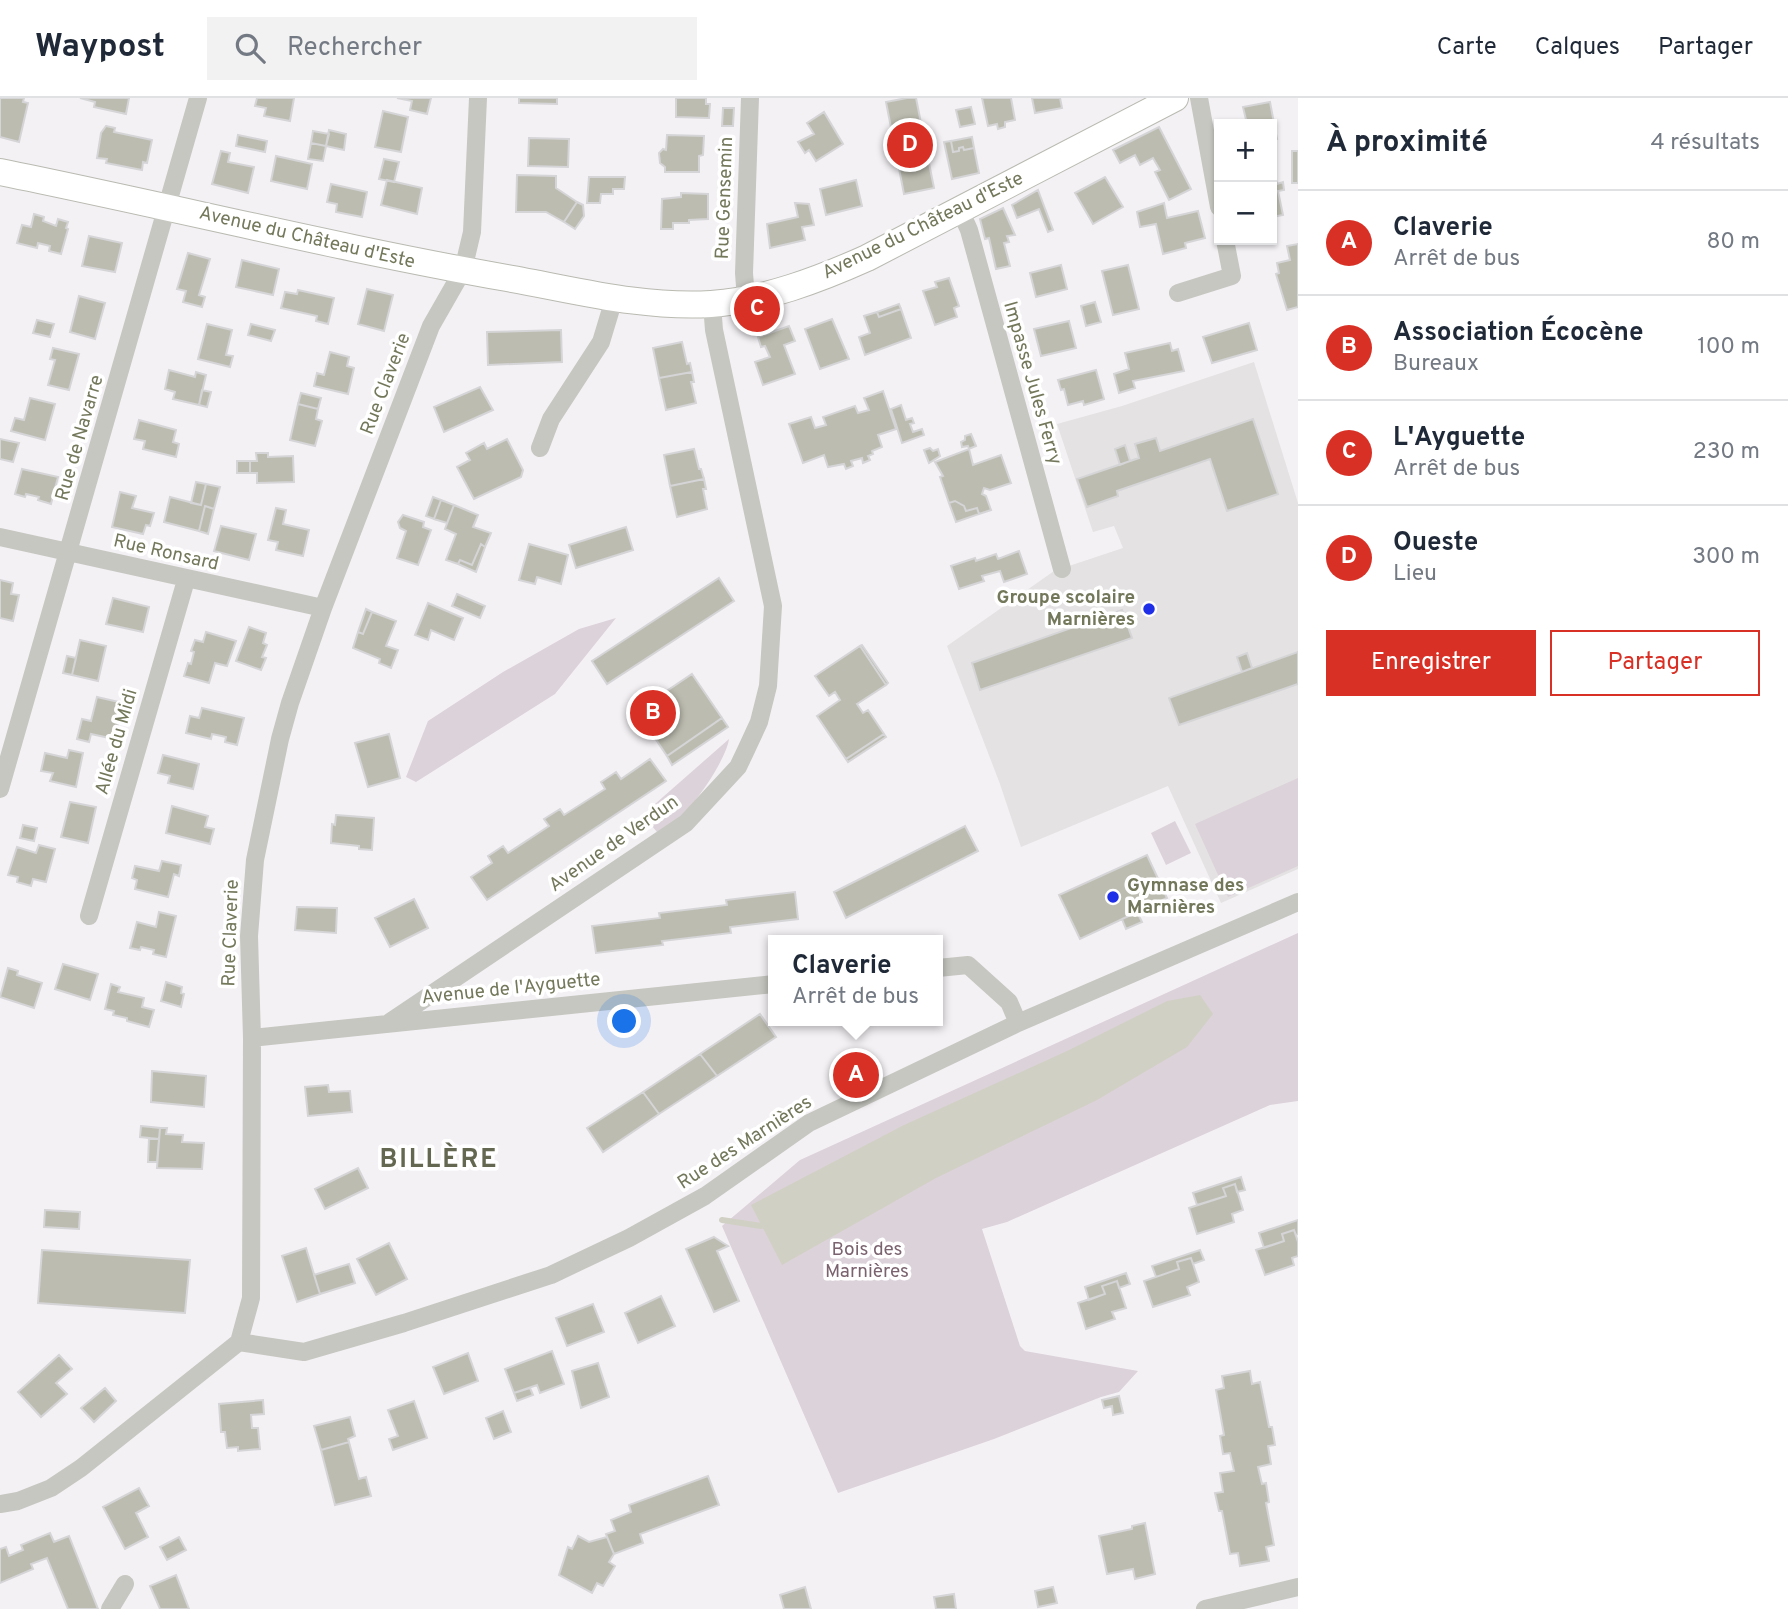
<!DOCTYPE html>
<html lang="fr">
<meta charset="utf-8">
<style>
:root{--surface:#fff;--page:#f2f2f3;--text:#1f2937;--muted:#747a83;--line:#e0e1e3;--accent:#d93025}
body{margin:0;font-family:Overpass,sans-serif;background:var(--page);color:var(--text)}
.controls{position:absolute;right:21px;top:21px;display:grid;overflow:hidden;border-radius:0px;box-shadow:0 2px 5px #0004}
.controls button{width:63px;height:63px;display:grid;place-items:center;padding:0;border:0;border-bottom:2px solid var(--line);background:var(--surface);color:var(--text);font:35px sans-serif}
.you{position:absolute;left:625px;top:924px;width:24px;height:24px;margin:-18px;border:5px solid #fff;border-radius:50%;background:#1a73e8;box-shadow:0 0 0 10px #1a73e833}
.badge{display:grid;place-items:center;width:46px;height:46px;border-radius:50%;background:var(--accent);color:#fff;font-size:23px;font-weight:700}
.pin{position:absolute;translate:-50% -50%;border:4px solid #fff;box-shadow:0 2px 7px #0006}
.popup{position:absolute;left:768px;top:837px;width:175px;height:91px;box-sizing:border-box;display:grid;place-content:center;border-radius:0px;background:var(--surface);filter:drop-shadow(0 2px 5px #0005);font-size:23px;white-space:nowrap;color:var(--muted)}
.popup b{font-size:26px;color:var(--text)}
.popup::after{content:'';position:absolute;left:50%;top:100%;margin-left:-14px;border:14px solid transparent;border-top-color:var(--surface)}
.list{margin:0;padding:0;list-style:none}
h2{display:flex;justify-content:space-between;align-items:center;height:91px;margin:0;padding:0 28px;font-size:30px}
h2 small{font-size:23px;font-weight:400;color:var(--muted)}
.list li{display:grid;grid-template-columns:46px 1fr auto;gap:21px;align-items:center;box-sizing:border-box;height:105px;padding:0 28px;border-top:2px solid var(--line)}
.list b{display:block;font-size:26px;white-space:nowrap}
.list p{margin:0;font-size:23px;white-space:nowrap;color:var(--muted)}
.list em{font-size:23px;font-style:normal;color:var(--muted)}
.actions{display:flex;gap:14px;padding:21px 28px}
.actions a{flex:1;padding:16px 0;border:2px solid var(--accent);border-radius:0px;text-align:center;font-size:24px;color:var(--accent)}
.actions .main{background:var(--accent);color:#fff}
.icon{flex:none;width:38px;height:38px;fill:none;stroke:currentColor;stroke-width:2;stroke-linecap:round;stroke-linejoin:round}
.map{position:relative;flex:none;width:1298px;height:1511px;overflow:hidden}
header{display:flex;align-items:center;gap:42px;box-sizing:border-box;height:98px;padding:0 35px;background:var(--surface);border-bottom:2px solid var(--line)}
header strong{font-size:33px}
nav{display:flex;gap:38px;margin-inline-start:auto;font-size:24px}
.search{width:490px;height:63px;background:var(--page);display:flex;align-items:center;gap:18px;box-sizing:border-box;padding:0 24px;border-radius:0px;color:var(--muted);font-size:26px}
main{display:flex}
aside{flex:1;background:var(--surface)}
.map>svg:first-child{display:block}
.built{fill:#e4e2e2}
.green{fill:#dcd2da}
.water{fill:#d1d0c4}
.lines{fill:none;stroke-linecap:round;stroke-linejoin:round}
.stream{stroke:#d1d0c4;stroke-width:6}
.building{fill:#bcbcb0;stroke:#d5d4d6;stroke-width:2}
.secondary-casing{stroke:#b9bab0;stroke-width:28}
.street{stroke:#c6c7c0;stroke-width:18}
.secondary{stroke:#fff;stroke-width:26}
.poi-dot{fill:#1f2fe7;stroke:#fff;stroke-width:2.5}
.labels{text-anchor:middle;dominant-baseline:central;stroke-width:7;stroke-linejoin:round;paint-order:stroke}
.street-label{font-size:19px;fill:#74785b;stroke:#fff}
.poi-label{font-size:19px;font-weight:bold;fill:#74785b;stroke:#fff;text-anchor:end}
.park-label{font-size:19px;fill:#7a626e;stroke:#fff}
.district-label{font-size:26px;font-weight:bold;letter-spacing:2px;fill:#656851;stroke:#fff}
</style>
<header>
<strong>Waypost</strong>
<div class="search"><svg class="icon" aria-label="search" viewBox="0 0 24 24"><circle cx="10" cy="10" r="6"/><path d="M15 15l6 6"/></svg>Rechercher</div>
<nav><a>Carte</a><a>Calques</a><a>Partager</a></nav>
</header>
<main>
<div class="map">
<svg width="1298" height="1511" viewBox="0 0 1298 1511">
<rect width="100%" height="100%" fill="#f4f1f5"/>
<path class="built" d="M1254,264L1298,405V771L1221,805L1168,688L1021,749L1000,686L947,548L1054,473L1123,450L1114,428L1093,434L1057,326L1122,308Z"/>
<path class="green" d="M616,520L555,596L416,684L406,679L428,623L503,574L579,531Z
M729,641C726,664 681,731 657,734L647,722L648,715L655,706Z
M1298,680V768L1228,799L1195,726Z
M1175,723L1191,755L1166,767L1151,735Z
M1298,835V1003L1270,1007L1007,1124L982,1131L1020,1248L1025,1253L1138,1273L1119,1294L1101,1299L994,1341L838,1395L722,1128L800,1062Z"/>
<path class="water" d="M1200,897L1213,916L1187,949L1097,1002L936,1080L782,1167L751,1107L904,1027L1067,953L1167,903Z"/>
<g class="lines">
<path class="stream" d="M722,1122L761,1128L767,1126"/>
</g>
<path class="building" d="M0,0H24L23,4L28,5L19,44L0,39Z
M80,0H129L126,16L94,9L95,4Z
M257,0H294L290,23L264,18L266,10L255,8Z
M397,0H431L427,16L410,12L412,3Z
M519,0H557V6L519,5Z
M676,0H706V6H710L709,20L676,19Z
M907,0H916L934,90L904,96L886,4Z
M982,0H1011L1015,22L1005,24V29L998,31L997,26L988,28Z
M1032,0H1060L1062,10L1035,15Z
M1270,4L1277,41L1272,42V26H1247L1243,9Z
M971,9L975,26L960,29L956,12Z
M723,10H734L733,28H722Z
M383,13L408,19L401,54L375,49Z
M824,14L843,46L816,63L809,52L805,55L798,44L814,36L807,25Z
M106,28L115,30L114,34L152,42L147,65L143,64L142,72L106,65L107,61L97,60L101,35Z
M1159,29L1191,91L1169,102L1155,74L1160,72L1153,60L1140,67L1135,57L1120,65L1113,52Z
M329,32L346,36L344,52L326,48Z
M313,33L329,36L326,48L311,45Z
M238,37L267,43L265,54L236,48Z
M667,37L704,38L703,57L699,58V74H665V69L660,65L659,55L663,51L666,52Z
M972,39L974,50L964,52L963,49L959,50V53L953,54L951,43Z
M529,40L569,41L568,69L528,68Z
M951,43L953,54L959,53V50L963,49L964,52L974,50L979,75L952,81L944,44Z
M311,45L326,48L323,63L308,61Z
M221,53L230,55L228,64L254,69L248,95L212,86Z
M1292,53H1298V85H1292Z
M276,58L312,66L307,91L271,83Z
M384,61L399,64L394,84L379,81Z
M1274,74L1277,86L1283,84L1284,92L1278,93L1283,117L1272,119V75Z
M517,77L556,78V90L577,104L564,124L546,114H516Z
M589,79H625L624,91H613V96H601L600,105H587Z
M1105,79L1123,109L1093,126L1075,95Z
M387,82L422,90L417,116L381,107Z
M856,82L862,108L826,117L820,91Z
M331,86L367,94L362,119L336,114L337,106L327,104Z
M1038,92L1053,132L1048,134L1039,111L1017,120L1012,107Z
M681,95L708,96V121L689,122V125H673V131H661L662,101L681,99Z
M577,104L583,107L584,118L575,131L564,124Z
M795,105L809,106L814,127L802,129L805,142L770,150L767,126L798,119Z
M1164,105L1167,120L1198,113L1205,140L1185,145L1186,150L1163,156L1156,126L1140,129L1137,114Z
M1003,110L1015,137L1007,138L1009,144L1004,145L1010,168L996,171L989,140L985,141L980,121Z
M34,116L44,119L43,123L56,128L58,121L68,124L66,130L68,131L61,156L49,153L50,148L38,145L37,150L17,145L22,127L31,129Z
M89,138L122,145L115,174L82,168Z
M1298,146V209L1287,212L1276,176L1279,175L1277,165L1290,162L1287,148Z
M188,155L210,161L199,197L205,199L202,209L183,204L186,193L177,191Z
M242,162L279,171L273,197L236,189Z
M1061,167L1067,191L1036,199L1030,175Z
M1128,167L1139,211L1113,217L1102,173Z
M949,180L959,208L954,210L957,219L935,227L923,193L937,189L935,184Z
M367,191L393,197L384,233L358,226Z
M298,192L334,200L328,226L316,223L317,218L281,210L285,194L297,196Z
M79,198L105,205L95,241L70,234Z
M1095,204L1101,224L1086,228L1081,208Z
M899,206L901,211L879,219L877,214Z
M901,211L911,240L865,257L859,239L870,235L864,218L877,214L879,219Z
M832,221L849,261L820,271L805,231Z
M37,222L54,226L50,239L33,235Z
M1069,223L1076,250L1041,258L1034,231Z
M1249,225L1257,252L1212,265L1203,239Z
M207,226L232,232L226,257L233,258L230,269L198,261Z
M251,226L275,232L271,243L248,237Z
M789,228L795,243L784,247L795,276L763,287L755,264L770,259L765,248L761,249L758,239Z
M561,232L562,264L488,267L487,234Z
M682,244L687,266L690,265L692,274L659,280L653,250Z
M1170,245L1172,253L1178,251L1184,273L1133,283L1135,290L1119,295L1114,276L1129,271L1125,255Z
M53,250L79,256L69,292L48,287L55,262L50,261Z
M330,254L349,259L347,268L354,270L348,296L314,288L317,275L324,277Z
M169,272L195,279L196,274L206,277L199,307L173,301L175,294L165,291Z
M1096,272L1104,301L1084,307L1083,303L1068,307L1064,291L1061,292L1058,282Z
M692,274L694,284H691L696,305L666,312L659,280Z
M480,289L493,312L444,334L434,309Z
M202,292L211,294L207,309L199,307Z
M883,293L896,331L878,337L882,349L872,353L873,356L868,358L870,362L863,365L862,360L851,363L853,368L846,371L844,366L828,369L824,357L803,365L789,326L811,319L815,330L826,327L823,319L855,308L858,315L869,312L864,300Z
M301,295L321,300L318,311L298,306Z
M30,300L55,306L45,342L11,333L15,320L24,322Z
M298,306L318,311L316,321L322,323L315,348L290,342Z
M901,307L906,322L912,320L914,325L910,326L913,334L922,331L924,337L902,345L891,311Z
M1253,321L1278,396L1227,413L1210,361L1117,393L1118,398L1087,409L1077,381L1139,360L1135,346L1156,340L1160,353Z
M139,322L176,332L173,344L179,346L176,359L143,351L145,343L134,341Z
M971,336L976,348L969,351L968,348L962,349L961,344L965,342V338Z
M0,341L19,345L13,364L0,361Z
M507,341L523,372L521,379L474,401L457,369L470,362L466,355L484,345L487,351Z
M1125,347L1130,363L1120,367L1115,351Z
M930,350L933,353L938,351L940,358L929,365L924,352Z
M694,351L699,371H701L704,381L670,388L664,357Z
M969,351L973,367L1001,357L1011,385L990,392L984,390L982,396L986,398L991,412L979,416L977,410L966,413L964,408L955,403L949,405L940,379L943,378L935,364Z
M256,355H268V359L293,358L294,384L257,385V375H250V363H257Z
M237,363H250V375H237Z
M22,371L58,379L51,406L38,402L39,399L26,396L25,399L15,396Z
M704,381L706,391H703L707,411L677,419L670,388Z
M196,384L206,386L201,407L191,405Z
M206,386L220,389L214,411L205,408L199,433L164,424L170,399L201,407Z
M120,394L136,398L132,410L154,415L150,428L146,427L143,436L112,429Z
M433,399L441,402L434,421L426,418Z
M441,402L454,407L447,425L434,421Z
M955,403L964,408L966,413L977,410L979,416L956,424L949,405Z
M454,407L478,417L473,429L491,435L485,449L481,446L472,467L460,462L458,466L446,462L456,436L445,431Z
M205,408L214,411L208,436L199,433Z
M276,410L286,412L283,426L309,432L303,458L276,452L278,444L268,442Z
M403,417L424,424L423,429L431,432L418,467L397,460L406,433L400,430L398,424Z
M221,428L256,436L249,462L214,453Z
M626,429L633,452L576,470L569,447Z
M481,446L485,449L476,474L458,466L460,462L472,467Z
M529,446L568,457L561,486L537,479L535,486L519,482Z
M1019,453L1027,476L1004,484L1000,473L982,478L984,483L959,491L951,468L975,460L976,463L996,456L998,461Z
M719,480L734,503L607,586L592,563Z
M0,482L13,485L11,496L19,497L13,523L0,520Z
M457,496L485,508L480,520L452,508Z
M113,500L149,509L143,534L106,526Z
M428,505L463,520L454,542L431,532L428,542L415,537Z
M366,511L372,514L363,536L358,534Z
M1122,512L1132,540L980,592L972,565Z
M372,514L396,523L386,548L398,552L391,570L379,565L380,561L353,550L358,534L363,536Z
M249,529L266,535L263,545L267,547L262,559L266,560L261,572L236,563Z
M206,534L236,543L227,568L215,565L209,585L184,578L188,565L191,566L194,554L191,553L195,542L203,544Z
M80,542L106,548L98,583L72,577Z
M862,547L888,585L886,587L860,548Z
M860,548L886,587L857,606L863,615L868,612L884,636L846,661L817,618L840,602L835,594L829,598L815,578Z
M1298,554V586L1179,627L1169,600Z
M1247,555L1252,570L1242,574L1237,559Z
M67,558L76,560L72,577L63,575Z
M692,576L722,620L667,658L637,613Z
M97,599L123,605L114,641L91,636L89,644L77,641L82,621L91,623Z
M202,610L244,620L237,647L225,644L226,639L212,636L211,641L186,635L190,618L199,620Z
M722,620L728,629L672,667L667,658Z
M389,636L400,680L368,689L355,645Z
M884,636L886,639L848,664L846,661Z
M69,652L83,655L76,689L50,683L53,675L41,673L45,655L67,660Z
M163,657L199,666L193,691L168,685L170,678L158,675Z
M650,661L666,683L487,802L471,779L492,765L488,758L503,748L508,755L549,728L544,721L560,711L564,717L605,691L601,684L616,674L621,681Z
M70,704L96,709L88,745L61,739Z
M172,708L208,718L205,729L214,731L210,746L166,735Z
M336,717L374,720L372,752L359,751V748L331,745L332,726L335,727Z
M23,727L37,730L34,743L20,740Z
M965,728L978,753L846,820L834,794Z
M39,747L55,751L46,784L33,781L31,788L17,784L18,779L8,777L17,749L36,755Z
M1147,757L1167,800L1080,841L1059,797Z
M162,763L181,767L179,778L174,776L168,799L135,791L137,782L132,780L135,768L159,773Z
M795,794L798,821L730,829L731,835L662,843L663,847L596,855L592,828L660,820L659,815L727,807L726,802Z
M414,801L428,830L390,849L375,820Z
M297,809L337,810L336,835L295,832Z
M159,814L176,818L166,859L153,856L154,852L141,849L140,852L130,850L137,824L156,829Z
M1137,814L1142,824L1126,831L1122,821Z
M63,866L98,876L90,902L55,891Z
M8,870L18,873L17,877L42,885L34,910L0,899Z
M166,884L182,889L181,895L184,896L181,909L161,903Z
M111,886L120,889L118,894L144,900L142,909L154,912L149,929L127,923V920L113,917L114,913L105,911Z
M760,916L776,939L717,978L700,956Z
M700,956L717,978L659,1016L643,994Z
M152,973L206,978L204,1009L151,1004Z
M328,987L329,994L350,993L352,1014L308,1018L305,989Z
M643,994L659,1016L603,1054L587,1030Z
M141,1028L160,1030L159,1041L140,1039Z
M160,1030H167L166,1036L183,1037L182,1044L204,1045L202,1071L157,1070Z
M149,1040L159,1041L157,1064H148Z
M358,1070L368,1090L325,1111L315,1091Z
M1241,1079L1245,1092L1237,1094L1235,1086L1223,1090L1226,1098L1197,1107L1193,1095Z
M1235,1086L1243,1112L1232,1116L1234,1124L1197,1136L1189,1110L1226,1098L1223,1090Z
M45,1112L80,1114L79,1131L44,1129Z
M1298,1122V1136L1296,1137L1294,1132L1282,1136L1284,1143L1264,1150L1259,1135Z
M1294,1132L1298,1144V1158L1292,1160L1294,1167L1265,1177L1256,1152L1284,1143L1282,1136Z
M714,1139L728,1148L717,1153L739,1203L714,1214L686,1151Z
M389,1145L407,1181L376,1197L357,1161Z
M306,1150L320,1196L297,1204L282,1158Z
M42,1152L190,1162L185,1215L38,1205Z
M1200,1152L1204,1162L1193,1166L1191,1160L1177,1164L1179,1171L1156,1179L1152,1168Z
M1191,1160L1199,1184L1187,1189L1190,1197L1153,1209L1144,1183L1179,1171L1177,1164Z
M349,1166L355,1185L320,1196L314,1177Z
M1126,1175L1130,1186L1119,1190L1117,1183L1102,1188L1105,1196L1089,1202L1085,1189Z
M1117,1183L1126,1210L1112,1214L1115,1221L1086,1231L1078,1205L1105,1196L1102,1188Z
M661,1198L675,1228L638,1245L625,1215Z
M593,1206L604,1234L567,1248L556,1220Z
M552,1253L564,1286L540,1295L537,1287L514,1295L505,1271Z
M468,1255L478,1283L444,1296L433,1269Z
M59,1257L72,1271L56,1285L67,1296L41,1319L18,1294Z
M598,1265L609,1299L581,1310L572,1273Z
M1250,1273L1252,1286L1260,1284L1269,1329H1272L1275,1347L1268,1348L1271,1366L1258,1369L1262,1386L1266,1385L1269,1404L1266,1405L1274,1447L1266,1449L1269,1463L1240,1468L1238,1455L1230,1456L1222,1413H1219L1215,1395L1223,1394L1220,1375L1234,1373L1230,1355L1223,1356L1220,1338L1224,1337L1216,1292L1224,1290L1222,1278Z
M105,1290L116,1303L94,1324L81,1310Z
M530,1290L533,1297L517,1303L514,1295Z
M1119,1298L1123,1315L1113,1317L1112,1308L1104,1310L1102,1302Z
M263,1302L264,1316L251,1317L252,1330H258L260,1351L238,1353V1349L227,1350L225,1334H221L219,1306Z
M414,1303L427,1340L393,1352L389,1341L398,1338L388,1312Z
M503,1313L511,1334L494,1341L486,1320Z
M350,1319L355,1338L348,1341L349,1344L321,1352L314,1328Z
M349,1344L359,1381L366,1379L371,1398L335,1407L321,1352Z
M708,1378L719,1407L640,1436L643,1445L614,1456L606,1436L615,1433L611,1422L631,1414L629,1407Z
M139,1390L149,1408L136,1415L148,1439L125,1451L103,1409Z
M1145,1425L1155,1476L1135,1481L1133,1471L1107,1476L1099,1438L1132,1431V1428Z
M50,1435L54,1444L69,1438L98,1511H68L47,1460L31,1466L33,1471L0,1485V1451L6,1449L9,1458L23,1452L21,1447Z
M578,1438L589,1444L607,1439L614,1456L609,1464L615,1468L603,1488L597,1485L592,1495L559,1477L568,1449L572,1451Z
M179,1439L186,1452L167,1462L160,1449Z
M176,1477L189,1511H160L150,1488Z
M805,1489L811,1511H784L780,1497Z
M1053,1489L1057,1505L1038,1509L1035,1493Z
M954,1496L956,1511H936L934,1499Z"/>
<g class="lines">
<defs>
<path id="secondary" d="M0,74C169,108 337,150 507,180C576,192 640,210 711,206C765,202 818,182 867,160L1175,0"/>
</defs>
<use href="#secondary" class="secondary-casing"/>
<path class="street" d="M1199,0L1219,109
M960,112L969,132L1062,471
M1178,195L1232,178L1225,142
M746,201L744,175L750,0
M540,350L551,321L601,244L614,201
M0,439L323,510
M0,691L198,0
M89,818L186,482
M938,870L968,867L1009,904L1018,925
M390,924L686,725L738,669L747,650L759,624L768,588L773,508L714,232L712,206
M252,940L774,886
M239,1244L304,1254L404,1225L551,1177L629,1140L705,1098L809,1025L1018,925L1298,804
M0,1406L18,1403L51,1390L81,1370L239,1244L251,1200L252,940L249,838L255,762L280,641L290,605L323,510L431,228L463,172L472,134L478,0
M110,1511L125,1486
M1205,1511L1298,1489"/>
<use href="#secondary" class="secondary"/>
</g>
<g class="poi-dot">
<circle cx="1149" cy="511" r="7"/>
<circle cx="1113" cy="799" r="7"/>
</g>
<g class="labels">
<g class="street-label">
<text transform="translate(725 100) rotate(-88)">Rue Gensemin</text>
<text transform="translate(923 128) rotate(-26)">Avenue du Château d'Este</text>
<text transform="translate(307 140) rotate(13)">Avenue du Château d'Este</text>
<text transform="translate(1032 285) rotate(74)">Impasse Jules Ferry</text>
<text transform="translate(386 286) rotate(-69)">Rue Claverie</text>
<text transform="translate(80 340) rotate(-74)">Rue de Navarre</text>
<text transform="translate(166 455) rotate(13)">Rue Ronsard</text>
<text transform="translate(117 644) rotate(-74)">Allée du Midi</text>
<text transform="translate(614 746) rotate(-35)">Avenue de Verdun</text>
<text transform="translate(231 835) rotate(-88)">Rue Claverie</text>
<text transform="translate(511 891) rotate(-6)">Avenue de l'Ayguette</text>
<text transform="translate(745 1045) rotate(-33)">Rue des Marnières</text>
</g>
<g class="poi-label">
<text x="1135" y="500">Groupe scolaire<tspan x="1135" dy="22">Marnières</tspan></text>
<text x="1127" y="788" text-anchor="start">Gymnase des<tspan x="1127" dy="22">Marnières</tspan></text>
</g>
<g class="park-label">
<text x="867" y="1152">Bois des<tspan x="867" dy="22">Marnières</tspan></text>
</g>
<g class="district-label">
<text x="439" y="1062">BILLÈRE</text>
</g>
</g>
</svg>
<div class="controls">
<button>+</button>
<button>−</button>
</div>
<div class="you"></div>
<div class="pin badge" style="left:856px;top:977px">A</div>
<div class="popup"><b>Claverie</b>Arrêt de bus</div>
<div class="pin badge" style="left:653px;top:615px">B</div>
<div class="pin badge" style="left:757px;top:211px">C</div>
<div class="pin badge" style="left:910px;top:47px">D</div>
</div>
<aside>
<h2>À proximité<small>4 résultats</small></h2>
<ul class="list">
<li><span class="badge">A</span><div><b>Claverie</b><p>Arrêt de bus</p></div><em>80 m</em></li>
<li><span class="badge">B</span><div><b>Association Écocène</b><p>Bureaux</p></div><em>100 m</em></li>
<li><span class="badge">C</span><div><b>L'Ayguette</b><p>Arrêt de bus</p></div><em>230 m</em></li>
<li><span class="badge">D</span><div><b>Oueste</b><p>Lieu</p></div><em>300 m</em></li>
</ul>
<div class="actions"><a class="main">Enregistrer</a><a>Partager</a></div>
</aside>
</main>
